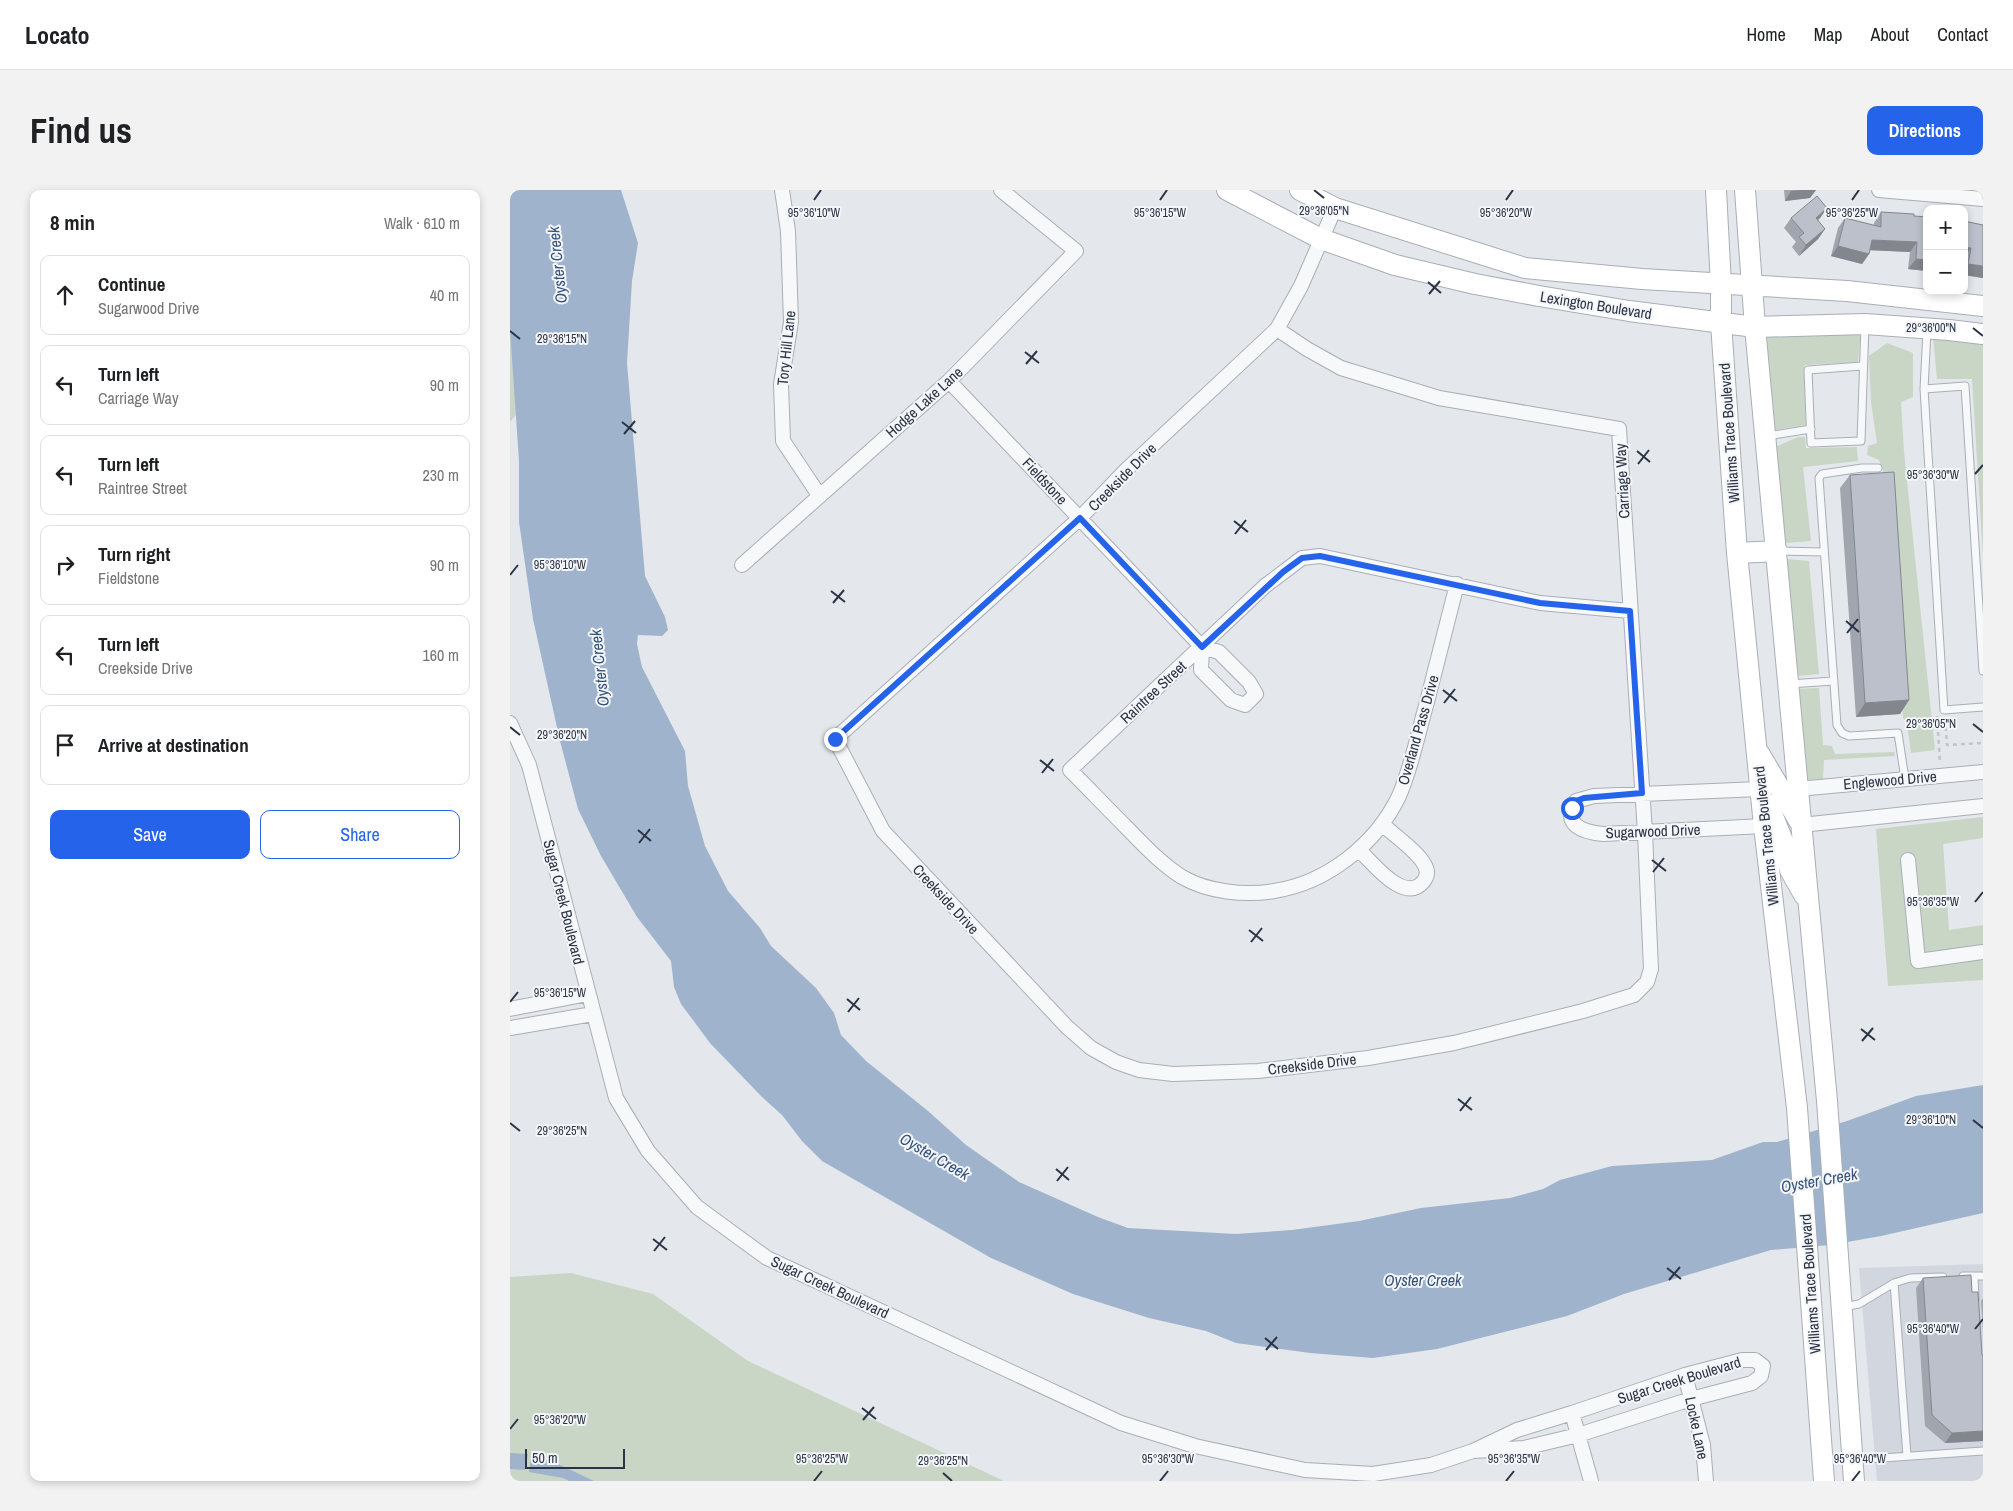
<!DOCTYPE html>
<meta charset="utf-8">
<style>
:root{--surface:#fff;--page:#f2f2f2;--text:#202124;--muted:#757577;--line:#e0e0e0;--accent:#2563eb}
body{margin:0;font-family:"Archivo Narrow",sans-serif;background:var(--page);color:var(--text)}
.controls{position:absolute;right:15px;top:15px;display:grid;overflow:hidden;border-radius:10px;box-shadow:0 2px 8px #0003}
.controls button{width:45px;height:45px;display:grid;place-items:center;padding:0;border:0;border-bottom:1px solid var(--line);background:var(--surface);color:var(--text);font:25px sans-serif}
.scale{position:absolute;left:15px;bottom:12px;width:100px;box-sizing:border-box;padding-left:5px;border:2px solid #2b3445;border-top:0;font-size:14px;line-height:18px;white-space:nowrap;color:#2b3445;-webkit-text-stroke:4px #f4f6f9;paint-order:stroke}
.stop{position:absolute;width:15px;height:15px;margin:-11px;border:4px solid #2563eb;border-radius:50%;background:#fff}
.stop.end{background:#2563eb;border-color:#fff;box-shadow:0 1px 5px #0008}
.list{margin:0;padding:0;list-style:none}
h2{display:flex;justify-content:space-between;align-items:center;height:65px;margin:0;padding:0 20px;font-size:21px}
h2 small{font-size:16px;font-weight:400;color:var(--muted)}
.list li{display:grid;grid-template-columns:32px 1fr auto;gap:15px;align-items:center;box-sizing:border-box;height:80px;margin:0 10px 10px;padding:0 10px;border:1px solid var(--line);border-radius:10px}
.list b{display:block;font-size:19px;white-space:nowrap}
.list p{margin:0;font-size:16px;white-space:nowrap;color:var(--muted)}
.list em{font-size:16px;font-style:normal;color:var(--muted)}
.actions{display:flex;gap:10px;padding:15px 20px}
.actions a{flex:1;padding:11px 0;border:1px solid var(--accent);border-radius:10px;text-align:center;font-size:18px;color:var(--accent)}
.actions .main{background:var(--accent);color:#fff}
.icon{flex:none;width:28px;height:28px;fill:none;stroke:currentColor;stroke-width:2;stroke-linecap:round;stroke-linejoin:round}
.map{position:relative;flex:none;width:1473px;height:1291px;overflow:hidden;border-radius:10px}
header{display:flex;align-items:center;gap:30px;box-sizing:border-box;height:70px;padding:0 25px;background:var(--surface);border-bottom:1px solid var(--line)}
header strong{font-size:24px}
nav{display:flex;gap:28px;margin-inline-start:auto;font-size:18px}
.intro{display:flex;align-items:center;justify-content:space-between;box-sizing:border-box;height:120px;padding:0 30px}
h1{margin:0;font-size:35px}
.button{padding:12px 22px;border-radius:10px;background:var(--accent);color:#fff;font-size:18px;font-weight:700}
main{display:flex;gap:30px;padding:0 30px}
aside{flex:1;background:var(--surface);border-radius:10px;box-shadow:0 2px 8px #0003}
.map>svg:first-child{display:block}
.built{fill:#d2d6de}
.green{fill:#c9d6c5}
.water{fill:#9fb4cc}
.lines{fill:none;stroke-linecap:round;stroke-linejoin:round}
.lane-casing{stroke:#a9aeb7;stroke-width:9}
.street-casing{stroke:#a9aeb7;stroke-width:16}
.secondary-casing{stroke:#a9aeb7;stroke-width:22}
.path{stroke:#c2c5cb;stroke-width:2.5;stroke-dasharray:4 4;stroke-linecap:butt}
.lane{stroke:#f7f8fa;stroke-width:7}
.street{stroke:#f7f8fa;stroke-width:14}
.secondary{stroke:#fff;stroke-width:20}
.wall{fill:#a1a5ae}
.shaded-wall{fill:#83868d}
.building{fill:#bbc0ca;stroke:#83868d}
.route{stroke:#2563eb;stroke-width:6}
.ticks{fill:none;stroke:#2b3445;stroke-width:2}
.labels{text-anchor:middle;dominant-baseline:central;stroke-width:4;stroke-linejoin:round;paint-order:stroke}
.street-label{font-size:15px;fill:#2b3445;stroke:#f4f6f9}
.water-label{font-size:16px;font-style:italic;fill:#34527a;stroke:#f4f6f9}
.ticks-label{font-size:12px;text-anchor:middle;fill:#2b3445;stroke:#f4f6f9;stroke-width:4;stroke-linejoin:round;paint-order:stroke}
</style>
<header>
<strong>Locato</strong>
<nav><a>Home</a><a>Map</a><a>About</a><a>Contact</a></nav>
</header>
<div class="intro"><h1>Find us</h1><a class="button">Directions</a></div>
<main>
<aside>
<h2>8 min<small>Walk · 610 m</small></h2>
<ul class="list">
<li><svg class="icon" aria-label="ahead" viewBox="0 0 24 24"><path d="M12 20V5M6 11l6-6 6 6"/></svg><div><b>Continue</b><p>Sugarwood Drive</p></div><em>40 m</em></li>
<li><svg class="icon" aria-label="left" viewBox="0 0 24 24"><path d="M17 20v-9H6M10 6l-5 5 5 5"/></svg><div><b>Turn left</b><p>Carriage Way</p></div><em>90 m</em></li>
<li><svg class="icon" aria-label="left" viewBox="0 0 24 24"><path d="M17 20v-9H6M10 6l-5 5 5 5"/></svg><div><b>Turn left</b><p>Raintree Street</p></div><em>230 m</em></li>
<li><svg class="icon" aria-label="right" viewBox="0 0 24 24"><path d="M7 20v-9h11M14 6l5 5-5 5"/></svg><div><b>Turn right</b><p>Fieldstone</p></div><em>90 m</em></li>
<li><svg class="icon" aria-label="left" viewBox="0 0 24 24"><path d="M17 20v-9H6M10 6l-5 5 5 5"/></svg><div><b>Turn left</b><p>Creekside Drive</p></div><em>160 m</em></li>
<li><svg class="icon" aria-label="arrive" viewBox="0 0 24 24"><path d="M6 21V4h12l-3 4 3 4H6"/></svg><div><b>Arrive at destination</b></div></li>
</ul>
<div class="actions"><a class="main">Save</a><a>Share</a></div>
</aside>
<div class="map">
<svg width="1473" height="1291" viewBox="0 0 1473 1291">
<rect width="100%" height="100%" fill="#e4e7ec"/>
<path class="built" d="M1473,1074V1291H1367L1349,1078Z"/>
<path class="green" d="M0,116L10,220L0,232Z
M1351,139L1348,172L1294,175L1296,235L1259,241L1250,140Z
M1423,147L1473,152V366L1462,189H1427Z
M1377,153L1403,163V207L1391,212L1394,262L1425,560L1401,563L1397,534L1393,527L1375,286L1369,270L1357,265L1358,256L1367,253L1361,212L1359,166Z
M1288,247H1295L1296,258L1347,257L1348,271L1293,277L1301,351L1275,353L1263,258Z
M1276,369L1299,371L1309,484L1288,486Z
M1309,498L1313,555L1322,556L1325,564L1384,562L1385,566L1314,570L1313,590H1294L1283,499Z
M1473,627V648L1433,654L1439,740L1473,735V790L1378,796L1366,639Z
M61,1083L143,1104L238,1171L494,1291H0V1087Z"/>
<path class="water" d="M0,0H111L128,53L122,91L117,173L135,386L155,427L158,440L152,446L128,445L127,454L132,477L175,561L178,596L195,656L218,701L250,738L261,756L306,798L324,823L331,845L356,871L418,921L456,955L509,992L588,1027L618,1038L726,1044L782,1040L849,1031L911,1018L1000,1008L1033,999L1050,990L1102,976L1202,970L1253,952H1267L1337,931L1406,906L1473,895V1023L1371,1046L1320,1055L1261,1060L1114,1104L1057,1126L927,1159L863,1168L800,1163L726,1153L696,1141L639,1128L563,1104L481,1068L312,971L292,951L272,925L252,907L200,853L171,814L164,797L161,771L127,727L91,666L68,619L50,551L23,429L9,332V271L0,139Z
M0,1263L18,1264L15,1280L0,1279Z
M21,1265L46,1273L84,1291H59L53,1288L19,1282Z"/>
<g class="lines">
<defs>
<path id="lane" d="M1417,141L1414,199L1434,520L1473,517
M1352,176L1298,180L1301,253L1351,251L1355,135
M1414,199L1455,196L1473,481
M1257,246L1301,239
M1368,278H1352L1312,284L1309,288L1327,535L1332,543L1339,546L1388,543L1395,589
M1267,361L1314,362
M1279,494L1324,491
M1453,1086H1473
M1464,1086L1465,1110
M1384,1093L1397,1266
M1333,1117L1349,1114L1384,1093L1400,1088L1433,1087
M1344,1270L1473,1261"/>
<path id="street" d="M272,0L278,41L281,132L271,194L273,251L309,305
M1369,0L1473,9
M767,139L797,159L831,178L929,208L1109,239L1135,643L1141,779L1137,792L1124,805L1073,821L944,853L858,868L748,881L663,884L629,880L606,872L581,858L557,837L373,641L325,549L570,328L616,280L767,139L791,96L825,18
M439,191L692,457L709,462L739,492L746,504L735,515L721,510L691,480L692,457
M232,375L439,191L566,61L491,0
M947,394C937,433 927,473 917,512C908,543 902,576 889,606C866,654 817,693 764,701C735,706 698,702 672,687C650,673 634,655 616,637C597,618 579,599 560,580L755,396L792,368L810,366L1030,413L1120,421
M0,533L19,575L106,908L138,961L187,1017L257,1068L611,1233L685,1256L795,1280L863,1284L921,1275L963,1261L1007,1240L1062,1223L1175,1185L1232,1170H1245L1253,1176L1251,1186L1242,1193L1181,1209L1068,1245L1014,1258L963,1261
M1250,599L1084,606L1066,611C1051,635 1073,642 1093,644L1254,636
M1288,599L1473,582
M1291,635L1473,616
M849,660C863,673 894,714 913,692C918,686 918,680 914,674C909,663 883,644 872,634
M1398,670L1408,771L1473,762
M0,819L78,804
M0,838L83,824
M1175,1185L1193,1255L1196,1291
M1062,1223L1081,1291"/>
<path id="secondary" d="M717,0L811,49L885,75L965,94L1029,106L1119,121L1245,137L1355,134L1439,140L1473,144
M790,0L825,18L1015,78L1132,89L1337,101L1473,116
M1206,0L1211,95V133L1227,363L1254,636L1287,918L1314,1291
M1235,0L1245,137L1317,911L1344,1291
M1227,363L1267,361
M1249,563L1289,631
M1258,614L1273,651L1280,680L1294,705"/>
</defs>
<use href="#lane" class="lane-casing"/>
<use href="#street" class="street-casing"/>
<use href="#secondary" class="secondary-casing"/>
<path class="path" d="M1427,526L1430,573
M1435,529L1437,555L1473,553"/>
<use href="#lane" class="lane"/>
<use href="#street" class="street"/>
<use href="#secondary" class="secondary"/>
</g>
<path class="wall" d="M1274,0H1306L1300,8L1275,11Z
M1317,18L1310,28L1308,30L1315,39L1308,49L1289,66L1282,57L1286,52L1274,38L1281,28Z
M1371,22L1404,26L1417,81L1398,79L1400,62L1360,60L1359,64L1352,74L1321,66L1328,38L1335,28L1364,35V33Z
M1454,31L1473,35V88L1454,85Z
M1340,285L1399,510L1390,524L1346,527L1330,298Z
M1413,1088L1462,1102L1472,1165L1473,1166V1251L1435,1253L1415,1236L1406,1098Z
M1473,1108V1141L1471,1111Z"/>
<path class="shaded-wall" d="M1292,0H1306L1300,8L1275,11L1281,1Z
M1317,18L1310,28L1298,38L1306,28Z
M1315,39L1308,49L1289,66L1296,55Z
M1362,50L1407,52L1400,62L1355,60Z
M1328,56L1359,64L1352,74L1321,66Z
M1454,57L1461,58L1454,68Z
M1406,69L1417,70V81L1398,79Z
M1458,74L1473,76V88L1454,85V79Z
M1399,510L1390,524L1346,527L1355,513Z
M1473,1241V1251L1435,1253L1442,1243Z"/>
<path class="building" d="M1307,6L1317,18L1306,28L1315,39L1296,55L1289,47L1294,43L1281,28Z
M1371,22L1404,24V26L1417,27V70L1406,69L1407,52L1362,50L1359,64L1328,56L1335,28L1371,37Z
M1454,31L1473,35V76L1458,74L1461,58L1454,57Z
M1384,282L1399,510L1355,513L1340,285Z
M1461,1085L1462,1102H1468L1472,1165L1473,1166V1241L1442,1243L1422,1225L1413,1088Z"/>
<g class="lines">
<path class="route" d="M325,549L570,328L692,457L773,382L792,368L810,366L1030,413L1120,421L1132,603L1074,608L1066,611L1062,618"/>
</g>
<path class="ticks" d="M804,0L814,8M304,10L311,0M650,10L657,0M996,10L1003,0M1342,10L1349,0M918,92L931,103M919,104L930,91M1463,138L1473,146M0,141L10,149M515,162L529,173M516,174L527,161M112,232L126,243M114,244L125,231M1127,261L1140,272M1128,274L1139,260M1465,284L1473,275M724,331L738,342M725,344L736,330M0,385L8,375M321,401L335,412M323,413L334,400M1336,431L1349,442M1337,443L1348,429M933,500L947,511M934,513L945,499M1463,534L1473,542M0,537L10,545M530,570L544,581M532,583L543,569M128,640L141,651M129,653L140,639M1142,670L1156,681M1143,682L1154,668M1465,712L1473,702M739,740L753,751M741,752L752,738M337,809L350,820M0,812L8,802M338,822L349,808M1351,839L1365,850M1352,851L1363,838M948,909L962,920M950,921L961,907M1463,930L1473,938M0,933L10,941M546,979L559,990M547,991L558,977M143,1049L157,1060M144,1061L155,1047M1157,1078L1171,1089M1159,1090L1170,1077M1465,1139L1473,1129M755,1148L768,1159M756,1160L767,1147M352,1218L366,1229M353,1230L364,1217M0,1239L8,1229M433,1283L442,1291M304,1291L312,1281M650,1291L658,1281M996,1291L1004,1281M1342,1291L1350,1281"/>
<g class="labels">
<g class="street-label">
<text transform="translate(1086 115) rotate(9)">Lexington Boulevard</text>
<text transform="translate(276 158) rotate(-84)">Tory Hill Lane</text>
<text transform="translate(414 212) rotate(-42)">Hodge Lake Lane</text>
<text transform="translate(1219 243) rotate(-94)">Williams Trace Boulevard</text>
<text transform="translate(612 287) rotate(-45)">Creekside Drive</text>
<text transform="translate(535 291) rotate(47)">Fieldstone</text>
<text transform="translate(1112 291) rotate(-93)">Carriage Way</text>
<text transform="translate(643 502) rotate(-43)">Raintree Street</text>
<text transform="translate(908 540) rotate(-74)">Overland Pass Drive</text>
<text transform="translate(1380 590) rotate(-5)">Englewood Drive</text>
<text transform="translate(1143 641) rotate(-2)">Sugarwood Drive</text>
<text transform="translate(1256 646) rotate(-96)">Williams Trace Boulevard</text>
<text transform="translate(436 709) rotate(47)">Creekside Drive</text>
<text transform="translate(54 712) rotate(76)">Sugar Creek Boulevard</text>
<text transform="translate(802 874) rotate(-7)">Creekside Drive</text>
<text transform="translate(1300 1094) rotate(-94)">Williams Trace Boulevard</text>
<text transform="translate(320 1097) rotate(25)">Sugar Creek Boulevard</text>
<text transform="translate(1169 1190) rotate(-17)">Sugar Creek Boulevard</text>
<text transform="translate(1187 1238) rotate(78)">Locke Lane</text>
</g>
<g class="water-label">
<text transform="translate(47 75) rotate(-96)">Oyster Creek</text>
<text transform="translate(89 478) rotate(-96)">Oyster Creek</text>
<text transform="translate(425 966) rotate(30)">Oyster Creek</text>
<text transform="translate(1309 990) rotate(-10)">Oyster Creek</text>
<text x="913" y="1090">Oyster Creek</text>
</g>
</g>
<g class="ticks-label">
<text x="814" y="25">29°36'05"N</text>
<text x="304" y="27">95°36'10"W</text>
<text x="650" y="27">95°36'15"W</text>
<text x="996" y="27">95°36'20"W</text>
<text x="1342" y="27">95°36'25"W</text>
<text x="1421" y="142">29°36'00"N</text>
<text x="52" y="153">29°36'15"N</text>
<text x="1423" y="289">95°36'30"W</text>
<text x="50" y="379">95°36'10"W</text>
<text x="1421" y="538">29°36'05"N</text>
<text x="52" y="549">29°36'20"N</text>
<text x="1423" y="716">95°36'35"W</text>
<text x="50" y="807">95°36'15"W</text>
<text x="1421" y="934">29°36'10"N</text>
<text x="52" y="945">29°36'25"N</text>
<text x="1423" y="1143">95°36'40"W</text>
<text x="50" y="1234">95°36'20"W</text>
<text x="312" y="1273">95°36'25"W</text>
<text x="658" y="1273">95°36'30"W</text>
<text x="1004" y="1273">95°36'35"W</text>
<text x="1350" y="1273">95°36'40"W</text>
<text x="433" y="1275">29°36'25"N</text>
</g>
</svg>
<div class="controls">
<button>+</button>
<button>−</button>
</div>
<div class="scale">50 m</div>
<div class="stop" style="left:1062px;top:618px"></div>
<div class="stop end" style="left:325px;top:549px"></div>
</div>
</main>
